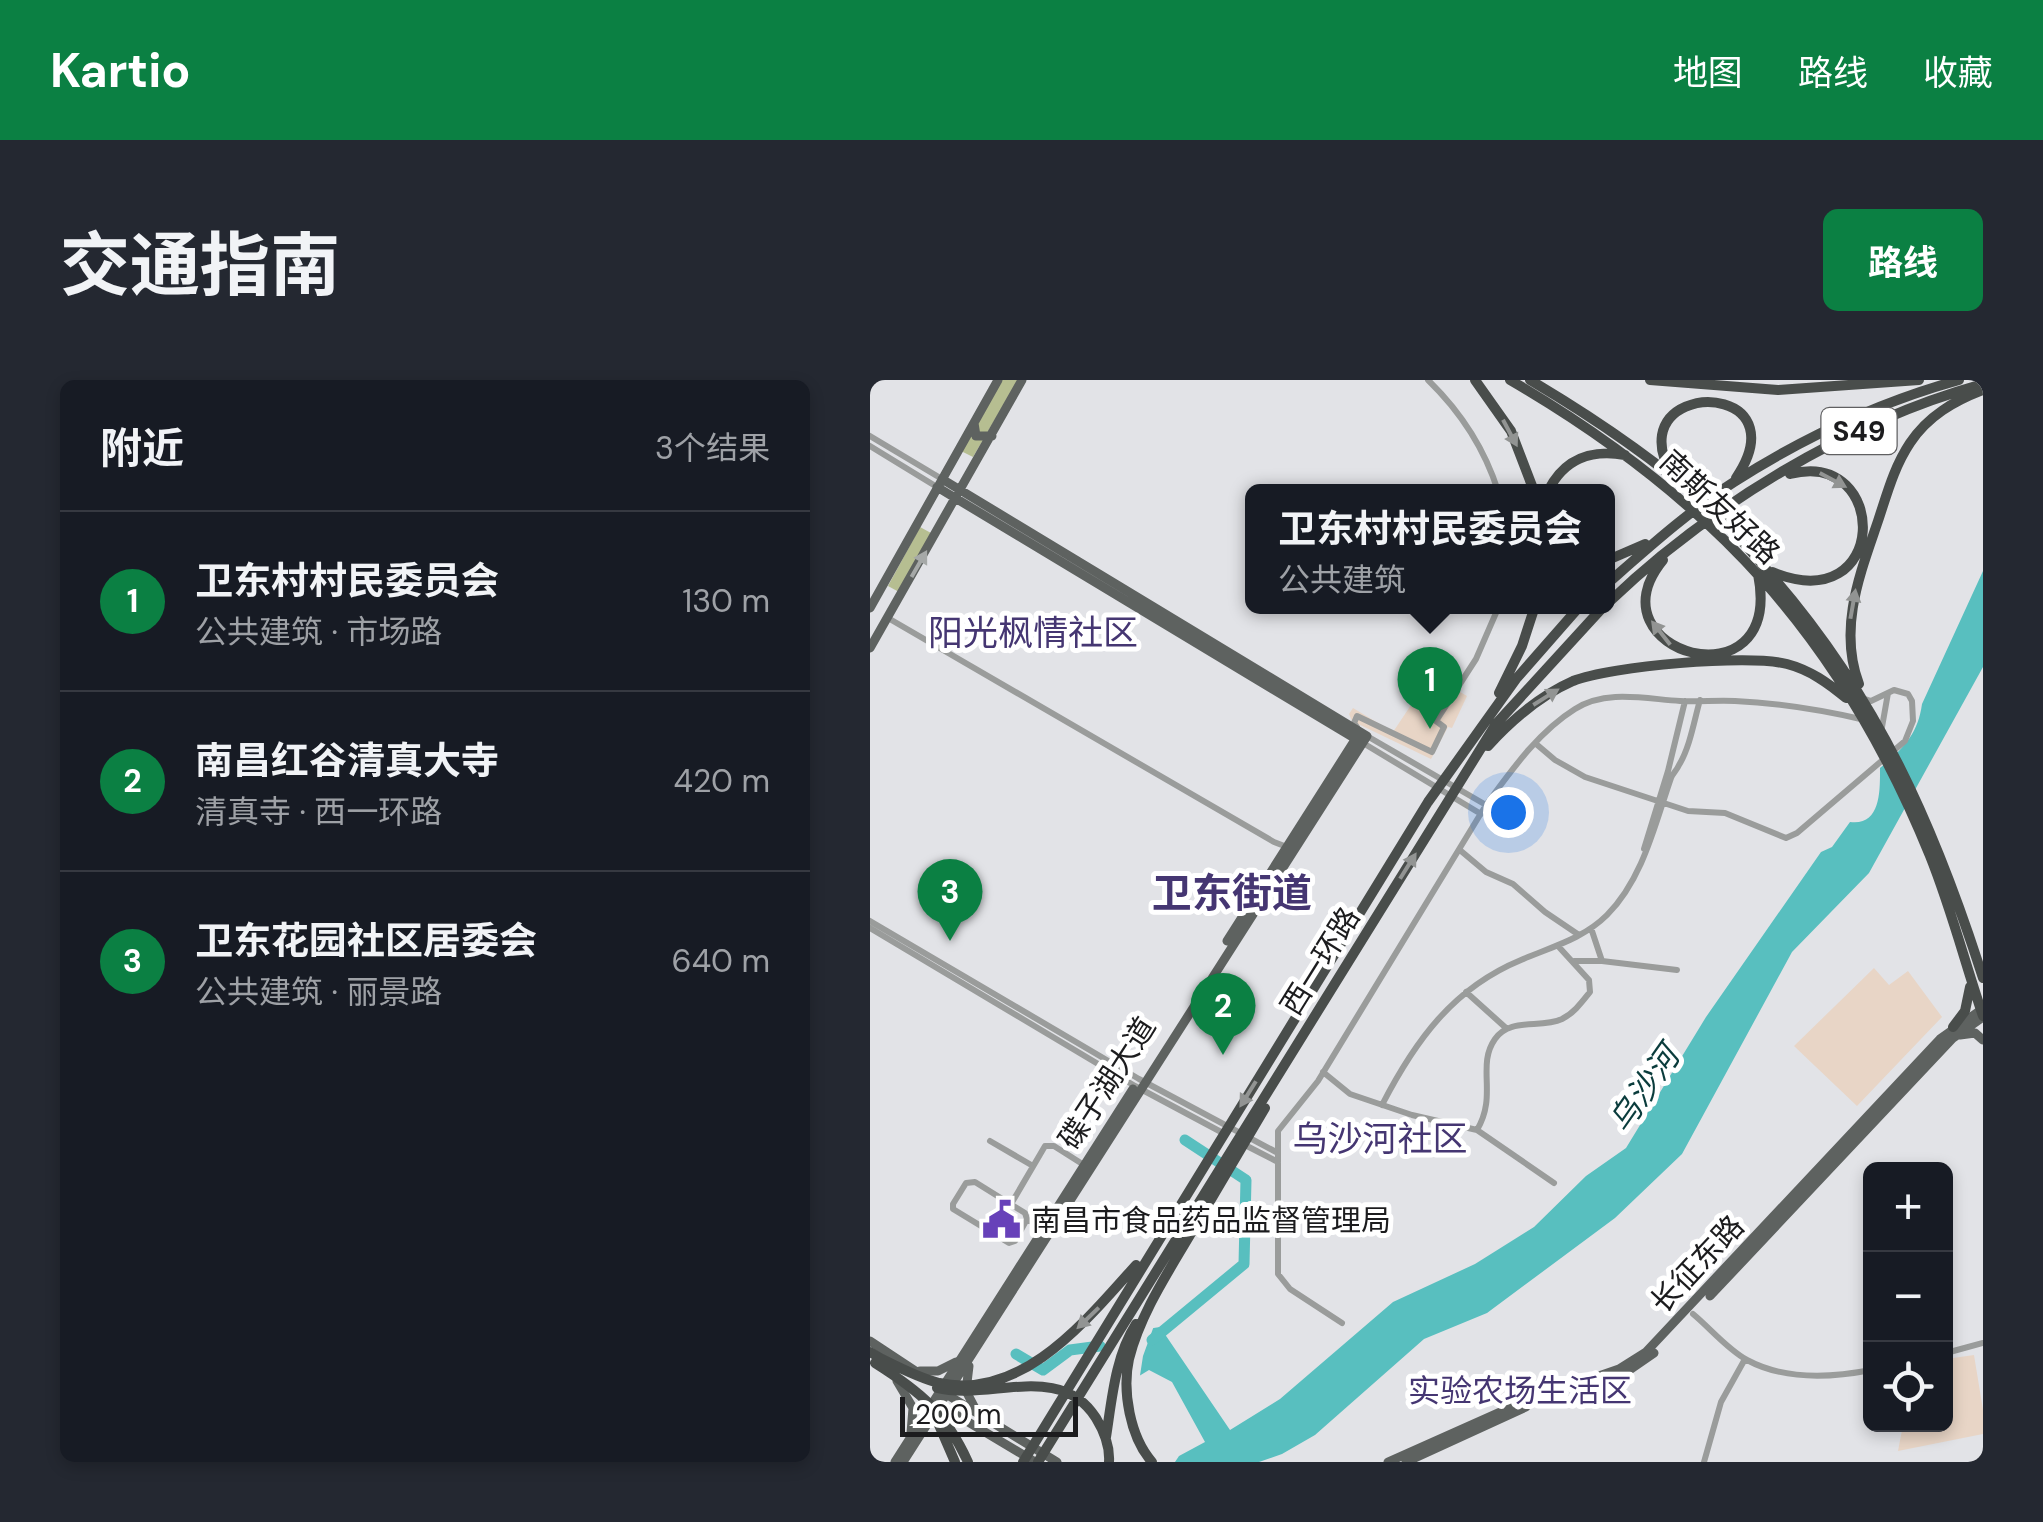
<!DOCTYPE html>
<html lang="zh">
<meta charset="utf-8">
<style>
:root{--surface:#171b24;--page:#242831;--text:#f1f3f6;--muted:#9ea1a6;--line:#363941;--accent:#0b8043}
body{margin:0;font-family:"DM Sans","Noto Sans SC",sans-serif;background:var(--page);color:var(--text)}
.controls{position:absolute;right:30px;bottom:30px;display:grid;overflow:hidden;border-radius:15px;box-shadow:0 5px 15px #0003}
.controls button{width:90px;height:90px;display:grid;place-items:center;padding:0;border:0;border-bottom:2px solid var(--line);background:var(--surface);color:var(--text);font:50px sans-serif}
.scale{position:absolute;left:30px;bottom:25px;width:178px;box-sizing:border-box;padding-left:10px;border:5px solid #1c1c1e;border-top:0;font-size:28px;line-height:35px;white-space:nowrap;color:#1c1c1e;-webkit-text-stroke:8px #fff;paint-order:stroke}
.you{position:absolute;left:638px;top:432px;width:35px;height:35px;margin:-25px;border:8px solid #fff;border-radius:50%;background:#1a73e8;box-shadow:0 0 0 15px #1a73e833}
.badge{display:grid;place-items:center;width:65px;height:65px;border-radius:50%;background:var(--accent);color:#fff;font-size:32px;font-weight:700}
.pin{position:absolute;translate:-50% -82px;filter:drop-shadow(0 2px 5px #0008)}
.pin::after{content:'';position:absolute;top:52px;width:35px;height:30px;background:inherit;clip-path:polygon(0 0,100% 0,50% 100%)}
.popup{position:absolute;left:375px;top:104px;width:370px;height:130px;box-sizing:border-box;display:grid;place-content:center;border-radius:15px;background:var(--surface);filter:drop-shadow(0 2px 8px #0005);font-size:32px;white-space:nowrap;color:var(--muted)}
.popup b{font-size:38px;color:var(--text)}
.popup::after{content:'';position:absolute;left:50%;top:100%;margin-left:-20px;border:20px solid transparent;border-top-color:var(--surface)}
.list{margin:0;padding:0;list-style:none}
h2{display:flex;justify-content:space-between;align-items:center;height:130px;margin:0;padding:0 40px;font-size:42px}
h2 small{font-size:32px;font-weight:400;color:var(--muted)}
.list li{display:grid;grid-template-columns:65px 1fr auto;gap:30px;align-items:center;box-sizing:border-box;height:180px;padding:0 40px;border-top:2px solid var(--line)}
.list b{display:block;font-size:38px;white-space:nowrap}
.list p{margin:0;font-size:32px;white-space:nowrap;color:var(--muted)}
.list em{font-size:32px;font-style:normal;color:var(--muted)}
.icon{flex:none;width:55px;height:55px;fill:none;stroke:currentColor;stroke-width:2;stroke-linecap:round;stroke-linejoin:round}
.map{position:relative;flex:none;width:1113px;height:1082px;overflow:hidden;border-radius:15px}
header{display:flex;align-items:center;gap:60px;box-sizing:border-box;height:140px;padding:0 50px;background:var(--accent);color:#fff}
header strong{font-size:48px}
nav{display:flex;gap:55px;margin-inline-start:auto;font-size:35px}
.intro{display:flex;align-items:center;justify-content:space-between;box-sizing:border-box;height:240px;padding:0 60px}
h1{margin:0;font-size:70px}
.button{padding:25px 45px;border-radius:15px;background:var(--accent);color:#fff;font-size:35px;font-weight:700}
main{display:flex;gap:60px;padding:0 60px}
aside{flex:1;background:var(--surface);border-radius:15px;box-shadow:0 5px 15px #0003}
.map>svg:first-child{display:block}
.education{fill:#e8d5c6}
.green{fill:#b6be91}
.water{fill:#58bfbf}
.pier{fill:#e2e3e7}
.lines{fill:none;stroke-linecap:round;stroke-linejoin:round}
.river{stroke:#58bfbf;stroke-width:11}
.minor{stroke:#9a9c9b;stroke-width:6}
.major{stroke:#5e6260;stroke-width:9}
.highway{stroke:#494d4b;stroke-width:10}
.oneway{fill:#929493}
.oneway2{fill:#a6a9a8}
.labels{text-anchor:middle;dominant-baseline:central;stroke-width:10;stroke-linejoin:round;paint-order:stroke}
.shield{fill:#fff;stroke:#606062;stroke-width:2.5}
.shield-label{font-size:28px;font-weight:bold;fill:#1c1c1e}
.street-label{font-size:30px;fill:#1c1c1e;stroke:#fff}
.poi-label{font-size:30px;fill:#1c1c1e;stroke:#fff;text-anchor:start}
.water-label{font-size:32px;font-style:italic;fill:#0a3c3c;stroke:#fff}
.neighbourhood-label{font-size:32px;fill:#453672;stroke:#fff}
.quarter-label{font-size:35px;fill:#453672;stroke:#fff}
.district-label{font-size:40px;font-weight:bold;fill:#453672;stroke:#fff}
</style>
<header>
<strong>Kartio</strong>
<nav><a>地图</a><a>路线</a><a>收藏</a></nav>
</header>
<div class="intro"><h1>交通指南</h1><a class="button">路线</a></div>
<main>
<aside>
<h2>附近<small>3个结果</small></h2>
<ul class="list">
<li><span class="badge">1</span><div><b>卫东村村民委员会</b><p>公共建筑 · 市场路</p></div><em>130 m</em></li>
<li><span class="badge">2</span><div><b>南昌红谷清真大寺</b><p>清真寺 · 西一环路</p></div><em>420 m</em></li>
<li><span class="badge">3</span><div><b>卫东花园社区居委会</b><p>公共建筑 · 丽景路</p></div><em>640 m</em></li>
</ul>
</aside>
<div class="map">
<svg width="1113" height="1082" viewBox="0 0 1113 1082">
<rect width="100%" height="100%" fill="#e2e3e7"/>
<path class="education" d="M561,295L597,316L582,348L578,347L561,379L482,341L479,334L483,328L523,352Z
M1004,588L1019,605L1038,591L1072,637L987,726L924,666Z
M1104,975L1113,1030V1054L1028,1071L1033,1045L1076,1044V979Z"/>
<path class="green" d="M131,0H148L103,77L91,71Z
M50,147L61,153L29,212L18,206Z"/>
<path class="water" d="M1113,191V287L999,493L922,572L812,774L745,838L617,933L554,959L445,1055L412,1074L389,1082H305L309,1076L335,1062L302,1002L279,990L251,1007L220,958L290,947L360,1050L410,1019L523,922L605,884L664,847L716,796L756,768L836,637L951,472L962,467L980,442C1011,446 1010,411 1010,388C1033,369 1048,354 1052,324Z"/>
<path class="pier" d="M285,943L273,976L269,1002L250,1012L216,956L220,953Z"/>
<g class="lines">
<path class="river" d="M282,960L374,884L376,800L315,760
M146,974L173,990L200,970L230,966"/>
<path class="minor" d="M558,0C591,32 614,67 628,111
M0,56L72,99
M0,66L67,107
M18,238L404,462L417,467
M487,347L484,343L487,336L562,372L574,347L566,341L606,279L629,226
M1012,347L1018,313
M497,356L616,425
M493,363L611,434
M665,363L685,380L715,397L818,431L855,433L916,458L927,453L1035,361L1043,341L1042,321L1038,314L1024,310L1001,321L995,319
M774,469L798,391L815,321
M591,471L616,492L643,504L675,532L709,555
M0,541L269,699L408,773
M0,548L265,706L353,753
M721,548L732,581
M704,581H732L807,590
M596,612L636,648
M453,692L480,714L542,735L607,750L684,803
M512,725C545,661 583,608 651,580C681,567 713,559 737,535C773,499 785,444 801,398C803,393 807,390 809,385C820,367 824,341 830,320
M607,750C628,715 606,686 625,659C640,637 670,649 692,639C704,633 712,622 720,612L719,600L688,566
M120,761L163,786
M373,764L408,782
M141,824L175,766H184L214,785
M157,839L155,833L105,802L96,803L83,824V829L139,863L145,861L157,839L173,849
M823,934C840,948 857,969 877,980C914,1000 960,998 1001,990
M472,943L420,909L408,894V751L448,701L616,425C641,391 668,352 705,329C736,309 776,319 810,321C828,322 847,320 865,321C908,323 952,330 995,340
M1076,973L1113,963
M834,1082L851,1022L875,979"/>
<path class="major" d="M104,43L106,56H122
M67,107L489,361
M0,228L128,0
M0,268L152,0
M357,561L490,352
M1090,655L1105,653L1113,660
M840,916L1083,658L1113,637
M0,961L56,998
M99,986L96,1011L107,1032
M50,991H68L86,982
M755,993L784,973
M27,1001L43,1028L41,1053
M76,1014L187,1082
M68,1024L162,1080
M25,1082L263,709
M33,1082L497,356L72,99
M518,1082L648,1024L749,989L776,972L1070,659L1111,630
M536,1082L656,1027"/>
<path class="highway" d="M605,0L641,51L664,111
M640,0C843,118 972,258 1060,476C1081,528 1095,583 1113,636
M660,0C726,39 789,82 846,133C866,152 884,175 902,196C1008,318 1064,445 1113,598
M780,0L908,10L1049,0
M802,92C794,81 790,69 792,55C802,0 923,14 866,98
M678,111C694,79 720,69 755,75
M738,180L775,164
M793,180C717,273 915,329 888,194
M902,192C1020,240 1020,68 920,94
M738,203C778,168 819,131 864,102C933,58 1010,22 1089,0
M738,223C838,127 978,41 1113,4
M989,304C968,248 990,194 1008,141C1017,114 1024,87 1040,63C1058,36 1084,21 1113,10
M629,313L652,266L665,226
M618,366C641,341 671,315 703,301C741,286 878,274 917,284C940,290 958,303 976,318
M1083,647L1095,631L1100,607
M0,972L17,982
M12,979C30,988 49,998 69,1003C153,1021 217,939 266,885
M5,983C51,1012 75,1032 98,1082
M67,1008C120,1021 190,981 226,1038C234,1051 240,1066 239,1082
M66,1038L85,1082
M236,1057C242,1019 245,977 266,944
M153,1082L558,422L646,299L710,226
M168,1082L626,344L734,226
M282,1082C260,1057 252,1011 259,979C270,935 297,894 320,855C345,813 370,771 395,728"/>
</g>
<defs><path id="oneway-solid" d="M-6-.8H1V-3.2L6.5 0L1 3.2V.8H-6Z" transform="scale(2.5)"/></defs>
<g class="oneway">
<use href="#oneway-solid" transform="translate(640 53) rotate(62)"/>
<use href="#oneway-solid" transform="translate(963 100) rotate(28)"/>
<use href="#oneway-solid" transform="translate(983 224) rotate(-80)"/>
<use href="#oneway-solid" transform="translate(791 253) rotate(-128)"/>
<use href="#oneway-solid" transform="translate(676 317) rotate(-32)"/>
<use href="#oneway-solid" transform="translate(538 486) rotate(-58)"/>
<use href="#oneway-solid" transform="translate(378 714) rotate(122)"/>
<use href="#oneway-solid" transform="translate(218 938) rotate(136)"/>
</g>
<use class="oneway2" href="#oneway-solid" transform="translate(49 184) rotate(-60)"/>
<defs>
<symbol id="civic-bare" viewBox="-9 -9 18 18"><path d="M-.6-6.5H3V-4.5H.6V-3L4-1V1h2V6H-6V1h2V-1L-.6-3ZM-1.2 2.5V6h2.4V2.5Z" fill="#6741b9" stroke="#fff" stroke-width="2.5" paint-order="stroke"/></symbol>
</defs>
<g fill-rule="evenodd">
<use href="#civic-bare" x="104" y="812" width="55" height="55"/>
</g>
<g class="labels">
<rect class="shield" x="951.5" y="28" width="75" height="46" rx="8"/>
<g class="shield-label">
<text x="989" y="51">S49</text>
</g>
<g class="street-label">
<text transform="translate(850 127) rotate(43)">南斯友好路</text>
<text transform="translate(450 581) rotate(-58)">西一环路</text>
<text transform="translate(237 703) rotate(-57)">碟子湖大道</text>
<text transform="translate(827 884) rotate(-47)">长征东路</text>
</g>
<g class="poi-label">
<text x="161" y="840">南昌市食品药品监督管理局</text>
</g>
<g class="water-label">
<text transform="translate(774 709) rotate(-55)">乌沙河</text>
</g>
<g class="neighbourhood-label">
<text x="650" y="1011">实验农场生活区</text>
</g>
<g class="quarter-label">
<text x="163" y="253">阳光枫情社区</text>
<text x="510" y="759">乌沙河社区</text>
</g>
<g class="district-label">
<text x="362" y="513">卫东街道</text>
</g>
</g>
</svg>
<div class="controls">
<button>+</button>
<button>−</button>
<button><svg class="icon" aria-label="locate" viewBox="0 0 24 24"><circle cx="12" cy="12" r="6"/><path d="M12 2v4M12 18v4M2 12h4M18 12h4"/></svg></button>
</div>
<div class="scale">200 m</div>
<div class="you"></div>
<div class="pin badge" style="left:560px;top:349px">1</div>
<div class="popup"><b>卫东村村民委员会</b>公共建筑</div>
<div class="pin badge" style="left:353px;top:675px">2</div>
<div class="pin badge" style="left:80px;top:561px">3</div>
</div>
</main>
